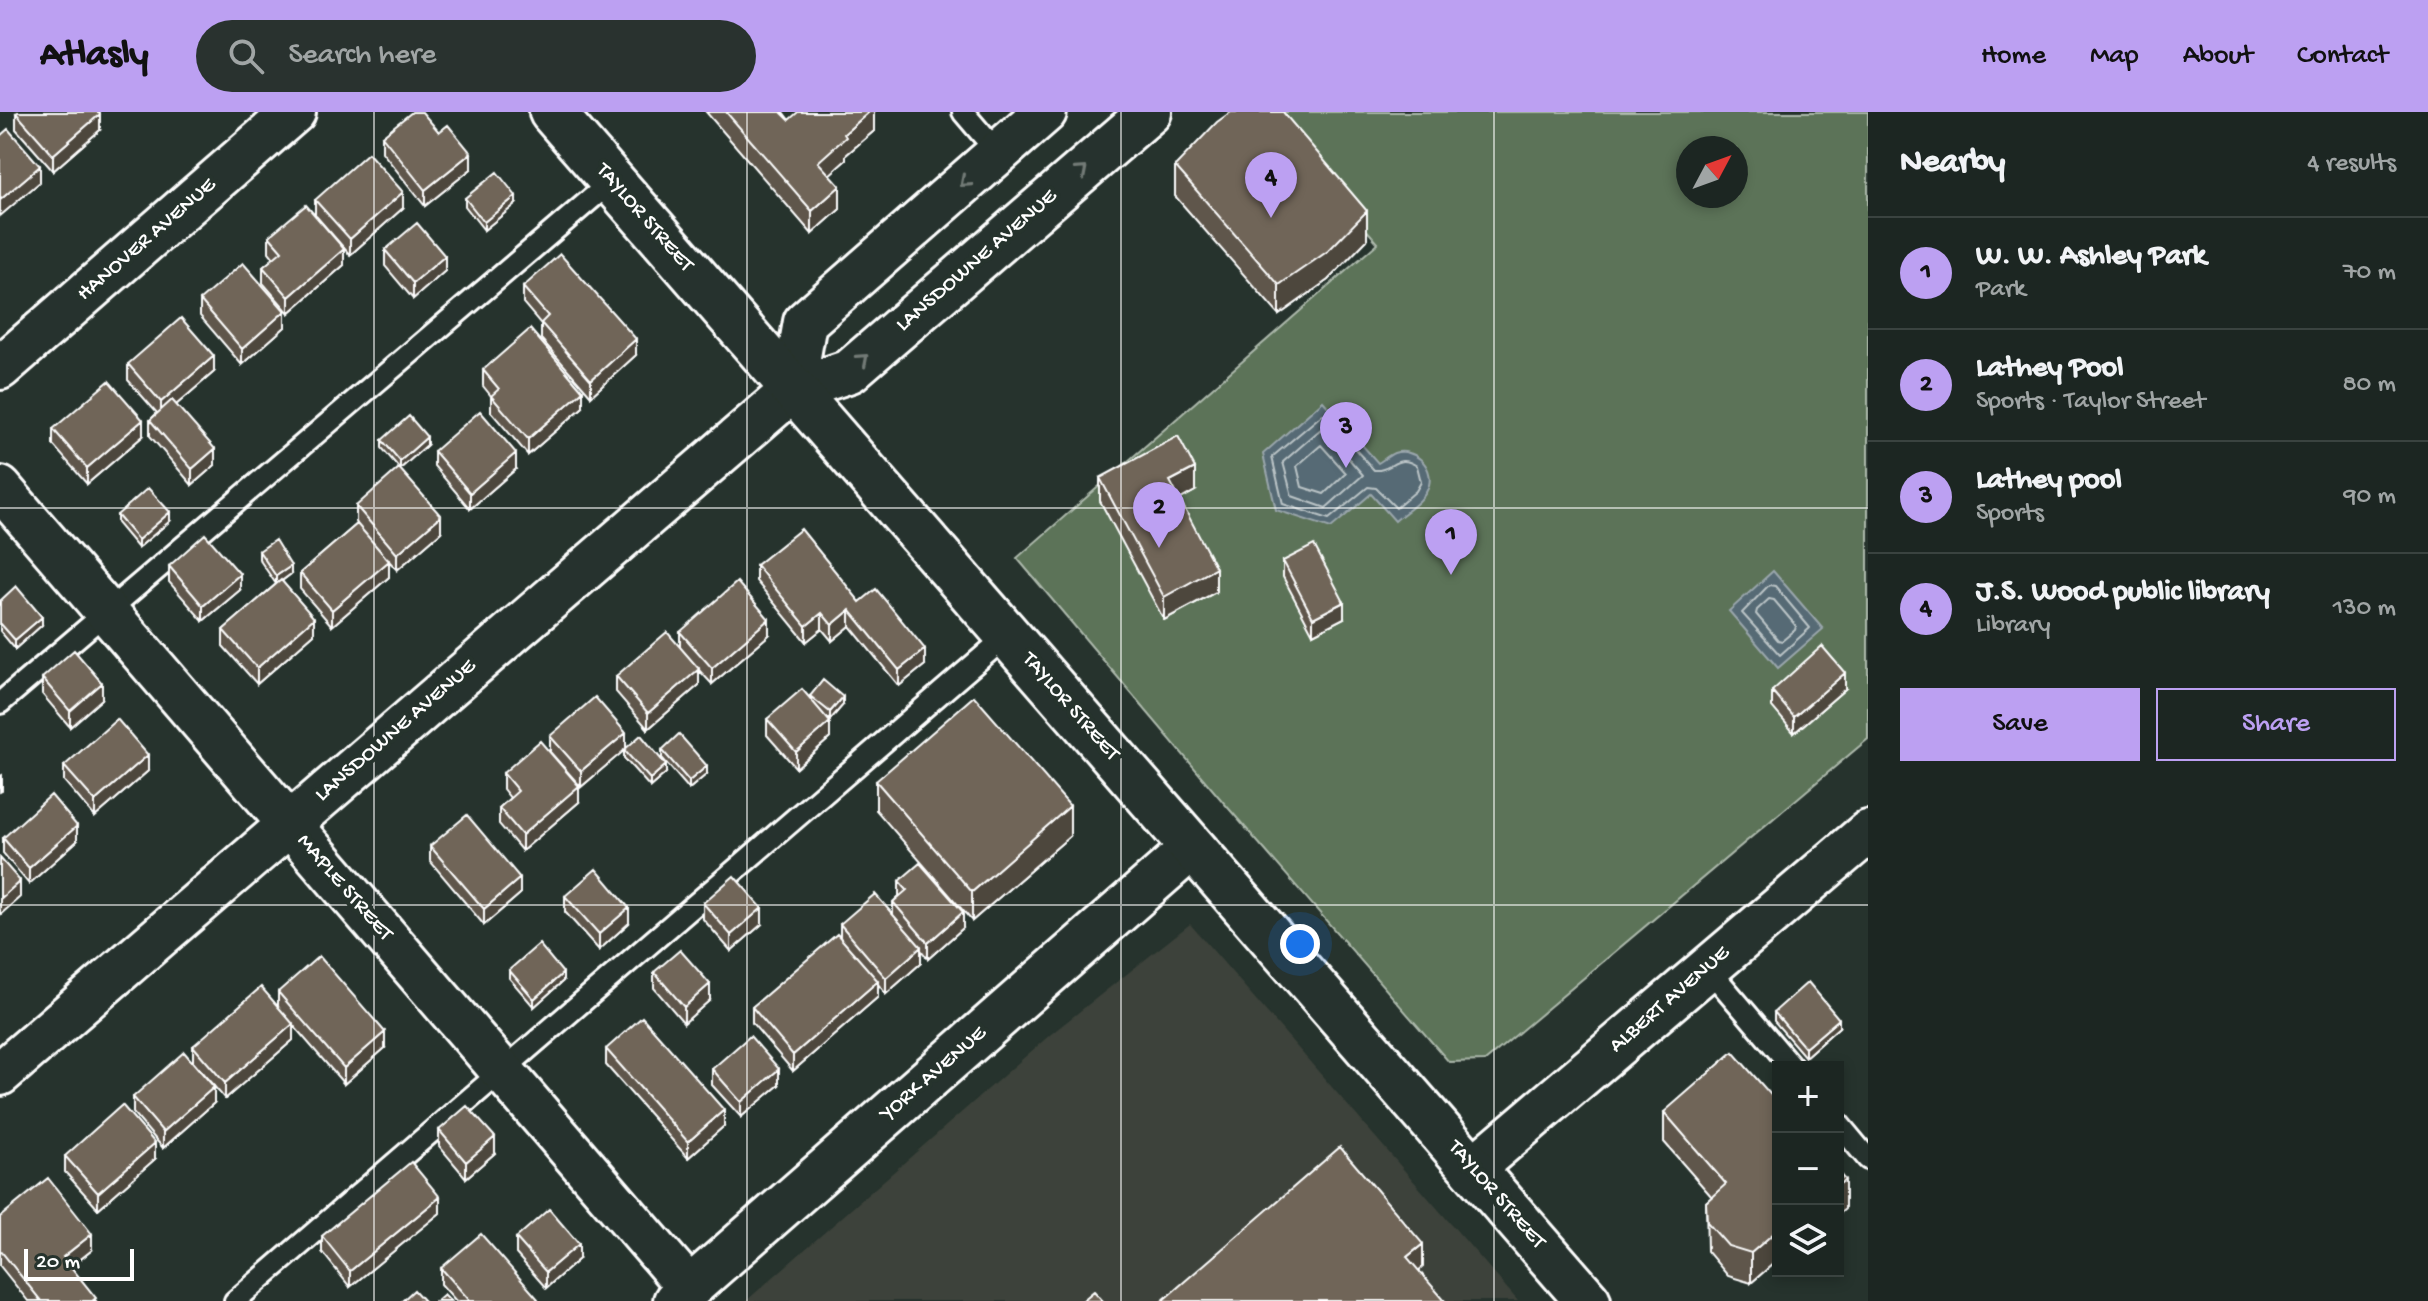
<!DOCTYPE html>
<meta charset="utf-8">
<style>
:root{--surface:#1c2622;--page:#29322f;--text:#f1f3f6;--muted:#a0a5a5;--line:#3a4340;--accent:#bca0f2}
body{margin:0;font-family:"Gochi Hand",sans-serif;background:var(--page);color:var(--text)}
.controls{position:absolute;right:24px;bottom:24px;display:grid;overflow:hidden;border-radius:0px;box-shadow:0 4px 12px #0003}
.controls button{width:72px;height:72px;display:grid;place-items:center;padding:0;border:0;border-bottom:2px solid var(--line);background:var(--surface);color:var(--text);font:40px sans-serif}
.compass{position:absolute;left:1676px;top:24px;width:72px;height:72px;border-radius:50%;background:var(--surface);box-shadow:0 4px 12px #0003;rotate:49deg}
.scale{position:absolute;left:24px;bottom:20px;width:110px;box-sizing:border-box;padding-left:8px;border:4px solid #fff;border-top:0;font-size:22px;line-height:28px;white-space:nowrap;color:#fff;-webkit-text-stroke:6px #26332d;paint-order:stroke}
.you{position:absolute;left:1300px;top:832px;width:28px;height:28px;margin:-20px;border:6px solid #fff;border-radius:50%;background:#1a73e8;box-shadow:0 0 0 12px #1a73e833}
.badge{display:grid;place-items:center;width:52px;height:52px;border-radius:50%;background:var(--accent);color:#111;font-size:26px;font-weight:700}
.pin{position:absolute;translate:-50% -66px;filter:drop-shadow(0 2px 4px #0008)}
.pin::after{content:'';position:absolute;top:42px;width:28px;height:24px;background:inherit;clip-path:polygon(0 0,100% 0,50% 100%)}
.list{margin:0;padding:0;list-style:none}
h2{display:flex;justify-content:space-between;align-items:center;height:104px;margin:0;padding:0 32px;font-size:34px}
h2 small{font-size:26px;font-weight:400;color:var(--muted)}
.list li{display:grid;grid-template-columns:52px 1fr auto;gap:24px;align-items:center;box-sizing:border-box;height:112px;padding:0 32px;border-top:2px solid var(--line)}
.list b{display:block;font-size:30px;white-space:nowrap}
.list p{margin:0;font-size:26px;white-space:nowrap;color:var(--muted)}
.list em{font-size:26px;font-style:normal;color:var(--muted)}
.actions{display:flex;gap:16px;padding:24px 32px}
.actions a{flex:1;padding:18px 0;border:2px solid var(--accent);border-radius:0px;text-align:center;font-size:28px;color:var(--accent)}
.actions .main{background:var(--accent);color:#111}
.icon{flex:none;width:44px;height:44px;fill:none;stroke:currentColor;stroke-width:2;stroke-linecap:round;stroke-linejoin:round}
.map{position:relative;flex:none;width:1868px;height:1189px;overflow:hidden}
header{display:flex;align-items:center;gap:48px;box-sizing:border-box;height:112px;padding:0 40px;background:var(--accent);color:#111}
header strong{font-size:38px}
nav{display:flex;gap:44px;margin-inline-start:auto;font-size:28px}
.search{width:560px;height:72px;background:var(--page);display:flex;align-items:center;gap:20px;box-sizing:border-box;padding:0 28px;border-radius:44px;color:var(--muted);font-size:30px}
main{display:flex}
aside{flex:1;background:var(--surface)}
.map>svg:first-child{display:block}
.built{fill:#3c423a}
.green{fill:#5b7358;stroke:#adb9ac;stroke-width:2;fill-rule:evenodd}
.water{fill:#566b74;stroke:#9aa6ac;stroke-width:2}
.lines{fill:none;stroke-linecap:round;stroke-linejoin:round}
.shore{stroke:#bbc4c7;stroke-width:2}
.service-casing{stroke:#fff;stroke-width:26}
.minor-casing{stroke:#fff;stroke-width:48}
.secondary-casing{stroke:#fff;stroke-width:50}
.service{stroke:#26332d;stroke-width:20}
.minor{stroke:#26332d;stroke-width:42}
.secondary{stroke:#26332d;stroke-width:44}
.wall{fill:#5f574c;stroke:#fff;stroke-width:2}
.shaded-wall{fill:#4e473e;stroke:#fff;stroke-width:2}
.building{fill:#6f6558;stroke:#fff;stroke-width:2}
.oneway{stroke:#727a76}
.grid{fill:none;stroke:#fff;stroke-width:2;stroke-opacity:0.55}
.labels{text-anchor:middle;dominant-baseline:central;stroke-width:8;stroke-linejoin:round;paint-order:stroke}
.street-label{font-size:22px;fill:#fff;stroke:#26332d}
</style>
<header>
<strong>Atlasly</strong>
<div class="search"><svg class="icon" aria-label="search" viewBox="0 0 24 24"><circle cx="10" cy="10" r="6"/><path d="M15 15l6 6"/></svg>Search here</div>
<nav><a>Home</a><a>Map</a><a>About</a><a>Contact</a></nav>
</header>
<main>
<div class="map">
<svg width="1868" height="1189" viewBox="0 0 1868 1189">
<rect width="100%" height="100%" fill="#26332d"/>
<filter id="ink" filterUnits="userSpaceOnUse"><feTurbulence type="fractalNoise" baseFrequency=".0125" numOctaves="2"/><feDisplacementMap in="SourceGraphic" scale="16" xChannelSelector="R" yChannelSelector="G"/><feConvolveMatrix kernelMatrix="1 2 1 2 8 2 1 2 1" color-interpolation-filters="sRGB"/></filter>
<g filter="url(#ink)">
<path class="built" d="M1190,812L1518,1189H746L1051,922Z"/>
<path class="green" d="M1264,0H1868V627L1485,949L1449,950L1224,691L1017,446L1378,131ZM1688,36H1736V84H1688Z"/>
<path class="water" d="M1323,289L1378,351C1383,348 1389,343 1394,341C1413,335 1434,353 1429,373C1426,388 1406,399 1395,409L1371,382L1331,416L1276,398L1263,342Z
M1773,459L1823,517L1778,556L1729,499Z"/>
<g class="lines">
<path class="shore" d="M1323,302L1374,358C1392,360 1396,340 1417,354L1421,370L1416,379L1396,396L1376,376L1368,375L1329,407L1283,392L1272,345Z
M1322,316L1363,363L1326,396L1292,384L1283,350Z
M1321,333L1346,361L1324,382L1302,375L1297,354Z
M1769,473L1775,474L1810,516L1780,543L1742,501Z
M1769,487L1774,488L1796,514L1795,518L1782,529L1778,528L1756,502L1757,498Z"/>
<defs>
<path id="service" d="M963,0L998,41
M0,591L612,69
M1707,855L1792,955
M1838,1011L1868,1047
M235,1189L1008,523"/>
<path id="minor" d="M0,256L294,0
M793,278L805,210L1045,0
M0,376L689,1176
M0,962L793,278L850,259L1150,0
M1472,1057L1868,720
M675,1189L1193,735"/>
<path id="secondary" d="M552,0L1588,1189"/>
</defs>
<use href="#service" class="service-casing"/>
<use href="#minor" class="minor-casing"/>
<use href="#secondary" class="secondary-casing"/>
<use href="#service" class="service"/>
<use href="#minor" class="minor"/>
<use href="#secondary" class="secondary"/>
</g>
<path class="wall" d="M706,0H783L789,8L874,0V19L846,43V48L829,62L840,97L812,122Z
M16,1L100,18L53,59L16,17Z
M439,20L471,57L425,94L382,40V24Z
M1175,54L1367,128L1328,168L1279,203L1175,84Z
M465,86L516,92L484,118L465,94Z
M315,88L403,96L350,143L316,104L344,153L289,201L263,171V155L274,146L269,140V124L315,104Z
M385,138L445,159L413,187L385,154Z
M523,175L636,243L591,284L541,227V212L523,191Z
M200,188L285,215L242,253L200,204Z
M128,252L214,260L176,293L215,353L192,373L150,324V308L157,301L128,268Z
M483,258L583,295L528,343L491,300V284L483,274Z
M53,317L143,324L87,372L53,333Z
M382,328L427,333L400,357L382,336Z
M434,339L516,357L470,397L434,354Z
M1100,366L1195,379L1180,387L1216,480L1164,508L1100,389Z
M356,394L441,420L397,458L389,449V465L332,514L300,477V461L357,412L356,410Z
M117,403L170,409L138,436L117,411Z
M259,439L291,462L282,469L314,522L257,572L223,534V518L276,472L259,447Z
M1283,449L1344,506L1313,522L1283,465Z
M756,453L860,490L925,553L899,574L850,514L832,529L822,517L806,530L756,469Z
M169,454L240,478L203,509L169,470Z
M0,489L42,513L15,537L0,519Z
M680,520L769,523L712,572L699,558V573L648,617L616,580V564L680,535Z
M42,566L102,587L70,615L42,582Z
M1845,577L1794,621L1772,595V579Z
M810,584L843,593L830,608L827,606L830,626L796,656L767,623V607L810,587Z
M550,624L626,636L666,661L650,675L624,646V638L581,675L550,640Z
M662,638L707,662L689,677L662,646Z
M64,654L148,659L95,705L64,669Z
M503,661L579,690L522,739L499,712V696L510,686L503,677Z
M876,669L1070,724L972,809L876,698Z
M3,726L77,729L29,772L3,741Z
M430,734L520,782L484,813L430,749Z
M899,769L963,816L928,847L921,838V851L886,882L878,872V885L793,959L752,911V895L840,825V812L893,803V790L899,784Z
M565,784L629,811L599,838L565,800Z
M703,791L762,812L731,839L703,807Z
M509,858L563,869L534,895L509,866Z
M654,860L710,888L684,911L654,876Z
M278,880L385,936L344,972L293,913V928L225,987L193,950V934L278,895Z
M1774,900L1839,915L1805,945L1774,909Z
M606,937L724,1014L688,1046L606,953Z
M712,957L779,973L741,1005L712,973Z
M133,985L214,991L163,1036L133,1001Z
M1778,991V1155L1774,1151L1751,1171L1728,1164L1707,1139L1706,1090L1712,1085L1664,1030V1000Z
M439,1018L495,1041L466,1066L439,1034Z
M65,1044L155,1047L98,1097L65,1060Z
M440,1101L350,1175L322,1140V1124Z
M0,1105L92,1138L71,1155L96,1189H28L0,1154Z
M516,1126L579,1147L546,1176L516,1142Z
M441,1156L538,1189H456L441,1172Z"/>
<path class="shaded-wall" d="M869,0H874V19L846,43V48L818,73V50L844,22Z
M100,2V18L53,59V43Z
M471,41V57L425,94V78Z
M40,54V70L0,104V88Z
M840,74V97L812,122V99Z
M403,80V96L350,143V127Z
M516,84V92L484,118V110Z
M1367,99V128L1328,168L1279,203V173Z
M344,137V153L289,201V185Z
M445,144V159L413,187V171Z
M285,199V215L242,253V237Z
M636,227V243L591,284V268Z
M214,244V260L161,306V290Z
M583,279V295L528,343V327Z
M143,308V324L87,372V356Z
M427,325V333L400,357V349Z
M215,337V353L192,373V357Z
M516,341V357L470,397V381Z
M1195,356V379L1170,393V369Z
M170,400V409L138,436V428Z
M441,404V420L397,458V442Z
M389,449V465L332,514V498Z
M291,454V462L276,473V464Z
M1216,456V480L1164,508V485Z
M240,462V478L203,509V494Z
M1344,490V506L1313,522V506Z
M850,498V514L832,529V513Z
M822,501V517L806,530V514Z
M42,505V513L15,537V528Z
M314,506V522L257,572V556Z
M769,507V523L712,572V556Z
M925,537V553L899,574V558Z
M699,557V573L648,617V601Z
M1845,561V577L1794,621V605Z
M102,571V587L70,615V599Z
M843,585V593L830,608V600Z
M830,610V626L796,656V640Z
M626,621V637L581,675V659Z
M148,643V659L95,705V689Z
M666,653V661L650,675V667Z
M707,654V662L689,677V669Z
M2,663V679L0,680V664Z
M579,674V690L522,739V723Z
M1070,694V724L972,809V780Z
M77,714V729L29,772V756Z
M520,766V782L484,813V797Z
M20,769V785L0,803V787Z
M629,796V811L599,838V822Z
M762,796V812L731,839V823Z
M963,800V816L928,847V831Z
M921,835V851L886,882V866Z
M563,861V869L534,895V887Z
M878,869V885L793,959V943Z
M710,872V888L684,911V895Z
M1839,907V915L1805,945V936Z
M293,912V928L225,987V971Z
M385,920V936L344,972V956Z
M779,957V973L741,1005V990Z
M214,975V991L163,1036V1020Z
M724,998V1014L688,1046V1030Z
M495,1025V1041L466,1066V1050Z
M155,1031V1047L98,1097V1081Z
M1845,1068V1097L1838,1103V1073Z
M440,1085V1101L350,1175V1159Z
M1774,1121V1151L1751,1171V1141Z
M92,1122V1138L63,1161V1145Z
M579,1132V1147L546,1176V1160Z
M1423,1132V1155L1407,1168V1145Z"/>
<path class="building" d="M18,0H99L100,2L53,43L16,1Z
M412,0H422L439,20L448,13L471,41L425,78L382,24Z
M726,0H781L789,8L798,0H869L844,22L846,25L818,50L840,74L812,99Z
M1231,0H1283L1367,99L1328,139L1279,173L1175,54L1217,10Z
M8,17L40,54L0,88V24Z
M368,41L403,80L350,127L315,88Z
M497,60L516,84L484,110L465,86Z
M306,93L344,137L289,185L263,155L282,139L269,124Z
M417,111L445,144L413,171L385,138Z
M560,142L636,227L591,268L541,211L548,204L523,175Z
M243,151L285,199L242,237L200,188Z
M181,206L214,244L161,290L128,252Z
M530,217L583,279L528,327L491,284L499,277L483,258Z
M109,269L143,308L87,356L53,317Z
M172,288L215,337L192,357L150,308Z
M480,299L516,341L470,381L434,339Z
M409,304L427,325L400,349L382,328Z
M1178,324L1195,356L1170,369L1216,456L1164,485L1100,366Z
M399,356L441,404L397,442L356,394Z
M148,376L170,400L138,428L117,403Z
M357,412L389,449L332,498L300,461Z
M801,417L860,490L876,477L925,537L899,558L850,498L832,513L822,501L806,514L756,453Z
M205,422L240,462L203,494L169,454Z
M275,428L291,454L276,464L259,439Z
M1314,433L1344,490L1313,506L1283,449Z
M281,468L314,506L257,556L223,518Z
M737,470L769,507L712,556L680,520Z
M16,474L42,505L15,528L0,511V489Z
M667,520L699,557L648,601L616,564Z
M1822,534L1845,561L1794,605L1772,579Z
M74,538L102,571L70,599L42,566Z
M823,568L843,585L830,600L810,584Z
M802,577L830,610L796,640L767,607Z
M974,584L1070,694L972,780L876,669Z
M595,585L626,621L581,659L550,624Z
M117,607L148,643L95,689L64,654Z
M679,622L707,654L689,669L662,638Z
M641,623L666,653L650,667L624,638Z
M540,629L579,674L522,723L499,696L518,679L503,661Z
M51,683L77,714L29,756L3,726Z
M467,703L520,766L484,797L430,734Z
M0,746L20,769L0,787Z
M920,751L963,800L928,831L893,790L907,778L899,769Z
M596,757L629,796L599,822L565,784Z
M734,764L762,796L731,823L703,791Z
M875,782L921,835L886,866L840,812Z
M837,822L878,869L793,943L752,895Z
M539,832L563,861L534,887L509,858Z
M680,838L710,872L684,895L654,860Z
M319,844L385,920L344,956L278,880Z
M1808,870L1839,907L1805,936L1774,900Z
M261,875L293,912L225,971L193,934Z
M642,905L724,998L688,1030L606,937Z
M750,924L779,957L741,990L712,957Z
M184,940L214,975L163,1020L133,985Z
M1733,940L1778,991V1126L1774,1121L1751,1141L1728,1134L1707,1110L1706,1090L1726,1072L1664,1000Z
M122,993L155,1031L98,1081L65,1044Z
M467,994L495,1025L466,1050L439,1018Z
M1340,1035L1423,1132L1407,1145L1445,1189H1162Z
M411,1050L440,1085L350,1159L322,1124Z
M1838,1060L1845,1068L1838,1073Z
M48,1066L92,1122L63,1145L96,1186L92,1189H41L0,1138V1105Z
M549,1097L579,1132L546,1160L516,1126Z
M481,1122L538,1187L536,1189H470L441,1156Z
M414,1178L424,1189H402Z
M1094,1179L1103,1189H1082Z
M444,1182L451,1189H436Z"/>
<defs><path id="oneway-chevron" d="M-2-3.5L2.5 0L-2 3.5" fill="none" stroke-width="1.6" stroke-linecap="round" stroke-linejoin="round" transform="scale(2)"/></defs>
<g class="oneway">
<use href="#oneway-chevron" transform="translate(1082 59) rotate(-41)"/>
<use href="#oneway-chevron" transform="translate(965 70) rotate(139)"/>
<use href="#oneway-chevron" transform="translate(863 247) rotate(-41)"/>
</g>
</g>
<path class="grid" d="M374,0V1189M747,0V1189M1121,0V1189M1494,0V1189M0,396H1868M0,793H1868"/>
<g class="labels">
<g class="street-label">
<text transform="translate(644 106) rotate(49)">TAYLOR STREET</text>
<text transform="translate(147 128) rotate(-41)">HANOVER AVENUE</text>
<text transform="translate(977 149) rotate(-41)">LANSDOWNE AVENUE</text>
<text transform="translate(1070 595) rotate(49)">TAYLOR STREET</text>
<text transform="translate(396 619) rotate(-41)">LANSDOWNE AVENUE</text>
<text transform="translate(344 776) rotate(49)">MAPLE STREET</text>
<text transform="translate(1670 888) rotate(-41)">ALBERT AVENUE</text>
<text transform="translate(934 962) rotate(-41)">YORK AVENUE</text>
<text transform="translate(1496 1083) rotate(49)">TAYLOR STREET</text>
</g>
</g>
</svg>
<div class="controls">
<button>+</button>
<button>−</button>
<button><svg class="icon" aria-label="layers" viewBox="0 0 24 24"><path d="M12 4l9 5-9 5-9-5zM3 14l9 5 9-5"/></svg></button>
</div>
<svg class="compass" viewBox="-18 -18 36 36"><path d="M0-13l5 13h-10z" fill="#e53935"/><path d="M0 13l5-13h-10z" fill="#a0a5a5"/></svg>
<div class="scale">20 m</div>
<div class="you"></div>
<div class="pin badge" style="left:1451px;top:463px">1</div>
<div class="pin badge" style="left:1159px;top:436px">2</div>
<div class="pin badge" style="left:1346px;top:356px">3</div>
<div class="pin badge" style="left:1271px;top:106px">4</div>
</div>
<aside>
<h2>Nearby<small>4 results</small></h2>
<ul class="list">
<li><span class="badge">1</span><div><b>W. W. Ashley Park</b><p>Park</p></div><em>70 m</em></li>
<li><span class="badge">2</span><div><b>Lathey Pool</b><p>Sports · Taylor Street</p></div><em>80 m</em></li>
<li><span class="badge">3</span><div><b>Lathey pool</b><p>Sports</p></div><em>90 m</em></li>
<li><span class="badge">4</span><div><b>J.S. Wood public library</b><p>Library</p></div><em>130 m</em></li>
</ul>
<div class="actions"><a class="main">Save</a><a>Share</a></div>
</aside>
</main>
